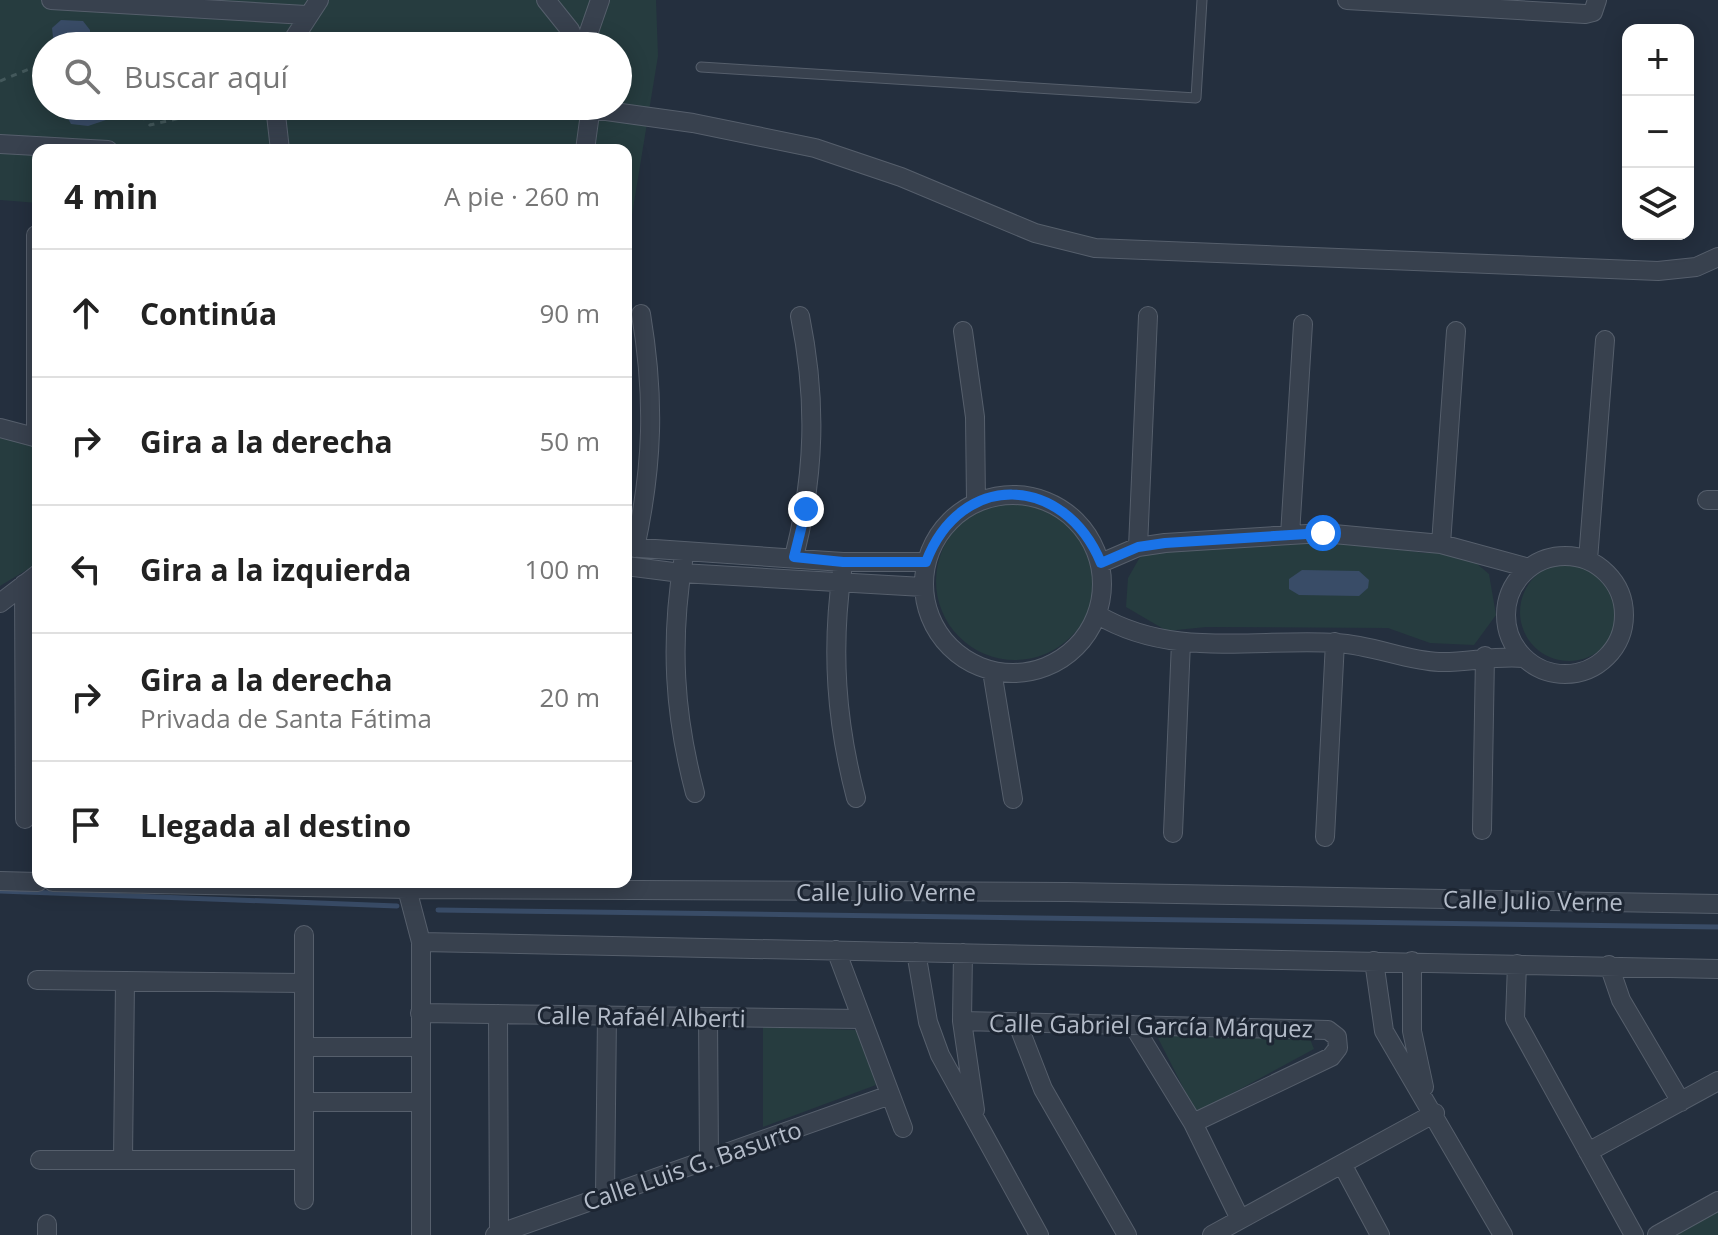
<!DOCTYPE html>
<html lang="es">
<meta charset="utf-8">
<style>
:root{--surface:#fff;--page:#f2f2f2;--text:#222;--muted:#767676;--line:#e0e0e0}
body{margin:0;font-family:"Open Sans",sans-serif;background:var(--page);color:var(--text)}
.controls{position:absolute;right:24px;top:24px;display:grid;overflow:hidden;border-radius:16px;box-shadow:0 4px 20px #0003}
.controls button{width:72px;height:72px;display:grid;place-items:center;padding:0;border:0;border-bottom:2px solid var(--line);background:var(--surface);color:var(--text);font:40px sans-serif}
.stop{position:absolute;width:24px;height:24px;margin:-18px;border:6px solid #1a73e8;border-radius:50%;background:#fff}
.stop.end{background:#1a73e8;border-color:#fff;box-shadow:0 2px 8px #0008}
.list{margin:0;padding:0;list-style:none}
h2{display:flex;justify-content:space-between;align-items:center;height:104px;margin:0;padding:0 32px;font-size:34px}
h2 small{font-size:26px;font-weight:400;color:var(--muted)}
.list li{display:grid;grid-template-columns:52px 1fr auto;gap:24px;align-items:center;box-sizing:border-box;height:128px;padding:0 32px;border-top:2px solid var(--line)}
.list b{display:block;font-size:30px;white-space:nowrap}
.list p{margin:0;font-size:26px;white-space:nowrap;color:var(--muted)}
.list em{font-size:26px;font-style:normal;color:var(--muted)}
.icon{flex:none;width:44px;height:44px;fill:none;stroke:currentColor;stroke-width:2;stroke-linecap:round;stroke-linejoin:round}
.map{position:relative;flex:none;width:1718px;height:1235px;overflow:hidden}
.search{position:absolute;background:var(--surface);box-shadow:0 4px 20px #0003;left:32px;top:32px;width:600px;height:88px;display:flex;align-items:center;gap:20px;box-sizing:border-box;padding:0 28px;border-radius:44px;color:var(--muted);font-size:30px}
.panel{position:absolute;background:var(--surface);box-shadow:0 4px 20px #0003;left:32px;top:144px;width:600px;height:744px;border-radius:16px}
.map>svg:first-child{display:block}
.green{fill:#263c3f;fill-rule:evenodd}
.water{fill:#394c67}
.lines{fill:none;stroke-linecap:round;stroke-linejoin:round}
.stream{stroke:#394c67;stroke-width:5}
.service-casing{stroke:#565f6c;stroke-width:11}
.minor-casing{stroke:#565f6c;stroke-width:20}
.path{stroke:#44595c;stroke-width:3;stroke-dasharray:6 6;stroke-linecap:butt}
.service{stroke:#38414e;stroke-width:9}
.minor{stroke:#38414e;stroke-width:18}
.route{stroke:#1a73e8;stroke-width:10}
.labels{text-anchor:middle;dominant-baseline:central;stroke-width:6;stroke-linejoin:round;paint-order:stroke}
.street-label{font-size:24px;fill:#b4bcc9;stroke:#1d2633}
</style>
<div class="map">
<svg width="1718" height="1235" viewBox="0 0 1718 1235">
<rect width="100%" height="100%" fill="#242f3e"/>
<path class="green" d="M0,0H656L658,56L630,227L626,231V150H38V203L0,200ZM46,46H618V106H46Z
M0,437L38,447V563L0,586Z
M936 581a79 79 0 1 1 158 0a79 79 0 1 1-158 0Z
M1335,539L1424,553L1463,552L1489,574L1496,615L1474,645L1430,643L1388,628L1206,627L1167,631L1126,607L1128,578L1140,557L1174,549Z
M1520 612a49 49 0 1 1 98 0a49 49 0 1 1-98 0Z
M763,1027L858,1030L876,1085L763,1127Z
M1162,1031L1308,1034L1314,1049L1196,1113L1157,1036Z
M1718,1212V1235H1674Z"/>
<path class="water" d="M61,20L83,21L90,30V46H54L52,28Z
M61,106H116L109,119L88,126L71,124Z
M1302,570L1359,571L1369,580L1368,588L1359,596L1299,595L1289,589V579Z"/>
<g class="lines">
<path class="stream" d="M0,891L397,906
M438,910L1718,927"/>
<defs>
<path id="service" d="M701,67L1196,98L1202,0"/>
<path id="minor" d="M51,0L306,15
M546,0L570,30L577,46
M1347,0L1585,14L1593,12L1597,0
M289,46L319,0
M584,46L600,0
M275,106L280,150
M592,109L693,123L815,148L901,177L1035,233L1095,248L1658,271L1696,267L1718,257
M0,144L108,150
M585,150L591,106
M36,235V438
M963,331L975,417L976,502
M0,428L38,438
M924 584a89 89 0 1 1 178 0a89 89 0 1 1-178 0Z
M1707,500H1718
M1290,535L1303,324
M1441,544L1456,331
M626,547L843,562H926
M1138,547L1148,316
M635,548C653,465 655,398 641,314
M1506 615a59 59 0 1 1 118 0a59 59 0 1 1-118 0Z
M794,557C815,474 817,400 800,316
M1588,560L1605,340
M683,562C670,643 674,714 695,793
M1101,563L1138,547L1165,543L1323,533L1441,544L1529,568
M626,566L681,573L923,587
M842,572C831,650 836,722 856,798
M24,584L25,819
M0,603L38,574
M1098,615C1172,659 1255,638 1337,643C1372,645 1408,661 1439,662C1467,663 1495,655 1524,658
M992,671L1013,799
M1482,830L1485,656
M1173,833L1181,642
M1325,837L1335,642
M0,881L38,882
M53,882L407,889L1067,892L1718,904
M407,889L421,942V1235
M304,935V1200
M421,942L1718,969
M836,950L903,1128
M916,952L928,1022L940,1055L1039,1235
M963,953L962,1021L975,1110
M1374,961L1384,1031L1503,1235
M1412,961V1031L1424,1087
M1517,964L1515,1019L1634,1235
M1609,965L1621,1000L1681,1102
M37,980L304,983
M420,1013L861,1019
M498,1014L499,1233
M708,1017L709,1159
M962,1021L1328,1030L1337,1037L1338,1048L1331,1057L1193,1123
M1017,1022L1043,1089L1127,1235
M1133,1025L1193,1123L1240,1219
M304,1047H419
M304,1102H418
M1588,1152L1718,1081
M40,1160H304
M123,1160L125,981
M1342,1164L1380,1235
M605,1196L607,1015
M47,1224V1235
M495,1235L890,1095
M1212,1235L1435,1113
M1657,1235L1718,1201"/>
</defs>
<use href="#service" class="service-casing"/>
<use href="#minor" class="minor-casing"/>
<path class="path" d="M0,81L46,62
M133,106L150,125L233,106"/>
<use href="#service" class="service"/>
<use href="#minor" class="minor"/>
</g>
<g class="lines">
<path class="route" d="M806,509L794,557L843,562H926C961,470 1064,474 1101,563L1138,547L1165,543L1323,533"/>
</g>
<g class="labels">
<g class="street-label">
<text x="886" y="891">Calle Julio Verne</text>
<text transform="translate(1533 900) rotate(1)">Calle Julio Verne</text>
<text transform="translate(641 1016) rotate(1)">Calle Rafaél Alberti</text>
<text transform="translate(1151 1025) rotate(1)">Calle Gabriel García Márquez</text>
<text transform="translate(692 1165) rotate(-19)">Calle Luis G. Basurto</text>
</g>
</g>
</svg>
<div class="controls">
<button>+</button>
<button>−</button>
<button><svg class="icon" aria-label="layers" viewBox="0 0 24 24"><path d="M12 4l9 5-9 5-9-5zM3 14l9 5 9-5"/></svg></button>
</div>
<div class="stop" style="left:1323px;top:533px"></div>
<div class="stop end" style="left:806px;top:509px"></div>
<div class="search"><svg class="icon" aria-label="search" viewBox="0 0 24 24"><circle cx="10" cy="10" r="6"/><path d="M15 15l6 6"/></svg>Buscar aquí</div>
<section class="panel">
<h2>4 min<small>A pie · 260 m</small></h2>
<ul class="list">
<li><svg class="icon" aria-label="ahead" viewBox="0 0 24 24"><path d="M12 20V5M6 11l6-6 6 6"/></svg><div><b>Continúa</b></div><em>90 m</em></li>
<li><svg class="icon" aria-label="right" viewBox="0 0 24 24"><path d="M7 20v-9h11M14 6l5 5-5 5"/></svg><div><b>Gira a la derecha</b></div><em>50 m</em></li>
<li><svg class="icon" aria-label="left" viewBox="0 0 24 24"><path d="M17 20v-9H6M10 6l-5 5 5 5"/></svg><div><b>Gira a la izquierda</b></div><em>100 m</em></li>
<li><svg class="icon" aria-label="right" viewBox="0 0 24 24"><path d="M7 20v-9h11M14 6l5 5-5 5"/></svg><div><b>Gira a la derecha</b><p>Privada de Santa Fátima</p></div><em>20 m</em></li>
<li><svg class="icon" aria-label="arrive" viewBox="0 0 24 24"><path d="M6 21V4h12l-3 4 3 4H6"/></svg><div><b>Llegada al destino</b></div></li>
</ul>
</section>
</div>
